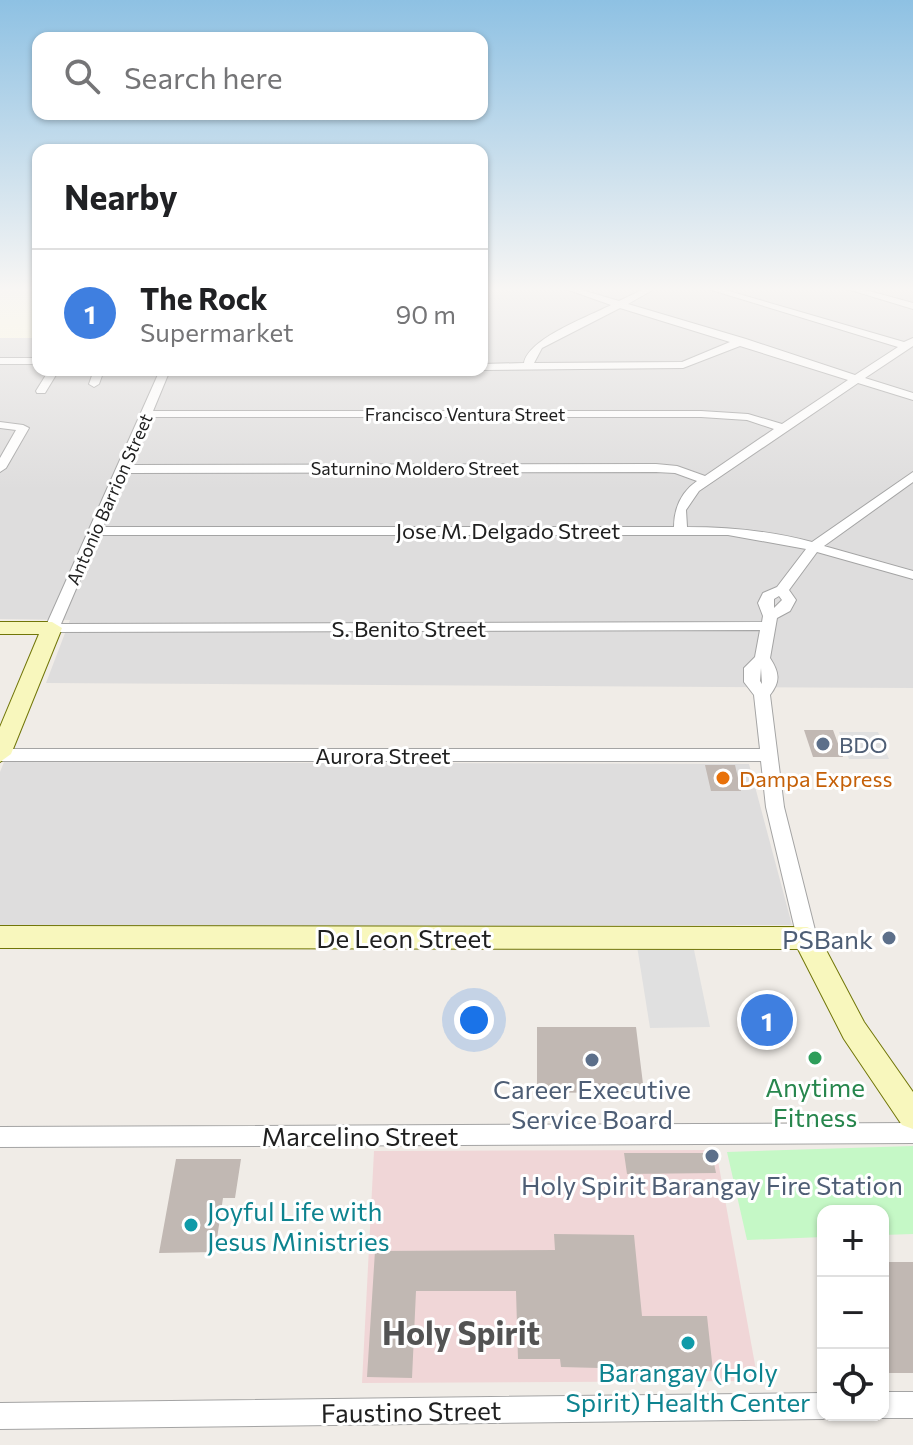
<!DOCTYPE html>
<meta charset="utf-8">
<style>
:root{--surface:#fff;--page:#f2f2f2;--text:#202124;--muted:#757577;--line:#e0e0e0;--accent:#0f766e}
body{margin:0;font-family:Commissioner,sans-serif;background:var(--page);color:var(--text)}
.controls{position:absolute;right:24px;bottom:24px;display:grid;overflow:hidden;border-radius:16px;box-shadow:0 2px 6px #0004}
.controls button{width:72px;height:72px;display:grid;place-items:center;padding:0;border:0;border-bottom:2px solid var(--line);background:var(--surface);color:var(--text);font:40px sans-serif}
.you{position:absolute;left:474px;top:1020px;width:28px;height:28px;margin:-20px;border:6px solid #fff;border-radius:50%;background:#1a73e8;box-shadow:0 0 0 12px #1a73e833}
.badge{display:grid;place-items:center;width:52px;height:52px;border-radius:50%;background:var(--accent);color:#fff;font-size:26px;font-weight:700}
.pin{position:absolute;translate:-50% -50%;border:4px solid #fff;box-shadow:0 2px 8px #0006}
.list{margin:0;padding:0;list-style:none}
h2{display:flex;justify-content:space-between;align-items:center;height:104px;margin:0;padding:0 32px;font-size:34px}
h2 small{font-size:26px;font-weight:400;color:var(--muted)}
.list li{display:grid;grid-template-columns:52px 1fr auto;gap:24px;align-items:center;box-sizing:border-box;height:128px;padding:0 32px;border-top:2px solid var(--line)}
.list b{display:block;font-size:30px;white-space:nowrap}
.list p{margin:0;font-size:26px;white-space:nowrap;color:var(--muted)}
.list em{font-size:26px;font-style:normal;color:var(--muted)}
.icon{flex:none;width:44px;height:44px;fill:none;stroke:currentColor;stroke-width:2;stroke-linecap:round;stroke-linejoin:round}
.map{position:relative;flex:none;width:913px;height:1445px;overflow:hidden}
.search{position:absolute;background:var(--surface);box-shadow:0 2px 6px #0004;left:32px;top:32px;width:456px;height:88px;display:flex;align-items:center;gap:20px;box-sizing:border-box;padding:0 28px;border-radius:16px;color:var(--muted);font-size:30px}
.panel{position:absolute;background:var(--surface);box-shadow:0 2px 6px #0004;left:32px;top:144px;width:456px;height:232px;border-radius:16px}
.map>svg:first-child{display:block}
.residential{fill:#dedddd}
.commercial{fill:#f0d6d7}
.education{fill:#fefce1}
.park{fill:#c5f8c6}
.parking{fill:#e0e0e0}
.building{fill:#c1b8b3}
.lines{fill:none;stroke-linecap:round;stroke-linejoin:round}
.street-casing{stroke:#a4a4a4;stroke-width:2}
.secondary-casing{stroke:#717608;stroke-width:2}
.street{fill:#fff;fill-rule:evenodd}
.secondary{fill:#f8f7bd;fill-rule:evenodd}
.service-dot{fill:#5c6f8a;stroke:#fff;stroke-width:3}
.food-dot{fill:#e8710a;stroke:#fff;stroke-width:3}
.leisure-dot{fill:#2e9e5b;stroke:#fff;stroke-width:3}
.culture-dot{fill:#0f9aa8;stroke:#fff;stroke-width:3}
.labels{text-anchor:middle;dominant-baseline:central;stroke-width:6;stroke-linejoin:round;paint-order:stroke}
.far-street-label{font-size:18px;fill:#202020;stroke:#fff}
.street-label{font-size:22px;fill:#202020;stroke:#fff}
.service-label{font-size:22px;fill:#4e5e75;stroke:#fff;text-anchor:start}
.food-label{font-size:22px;fill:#c56008;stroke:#fff;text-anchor:start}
.near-street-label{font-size:26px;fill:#202020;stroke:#fff}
.near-service-label{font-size:26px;fill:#4e5e75;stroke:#fff}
.near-leisure-label{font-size:26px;fill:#27864d;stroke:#fff}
.near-culture-label{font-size:26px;fill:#0d838f;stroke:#fff;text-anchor:start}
.near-quarter-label{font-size:32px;font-weight:bold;fill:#535353;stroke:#fff}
</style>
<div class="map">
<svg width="913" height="1445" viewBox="0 0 913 1445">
<rect width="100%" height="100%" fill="#f0ece7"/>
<path class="residential" d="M482,288H913V688L46,683L70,620L0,619V338H38V370H482Z
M4,762L749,764L792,925L0,928V772Z"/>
<path class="commercial" d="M716,1150L758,1381L362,1383L374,1151Z"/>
<path class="education" d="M0,288H38V338H0Z"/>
<path class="park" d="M913,1146V1234L883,1235V1211H823V1237L747,1240L727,1152Z"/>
<path class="parking" d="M839,732H878L889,759H849Z
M693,945L710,1027L650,1028L637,946Z"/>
<path class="building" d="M804,730H833L843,757H813Z
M705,765H735L741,791H711Z
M537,1027H636L644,1092L537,1093Z
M624,1153H712L716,1173L627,1174Z
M176,1159H241L235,1198H223L215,1252L159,1253Z
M554,1234L634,1235L642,1316H707L713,1371L561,1367L560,1359H518L516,1291H416L412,1378L367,1377L375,1251L555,1250Z
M883,1262H913V1373H883Z"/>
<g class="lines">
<defs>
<path id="street" d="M563,288H575L619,301L646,288H656L628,304L746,339L855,375L898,347L705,288H718L904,342L913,338V346L865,378L913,393V400L858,383L699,491L686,510L687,527C730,527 771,531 812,542L913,472V482L824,546L913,571V579L817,552L789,590L796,600L790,611L777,618L770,658C779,672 781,681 770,695L784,807L817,938L814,943L807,946L800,943L797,938L766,807L761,761H0V749H760L754,695L744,682V668L755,657L760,630L52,632L45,628L160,370H170L153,411H701L748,414L782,424L848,380L740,346L683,368L481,370L482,364L524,363C529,338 588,317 611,305ZM620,308L730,342L682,362L534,363L542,348ZM150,417H701L747,420L774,429L705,476L677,466L656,464L129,465ZM656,472L675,473L697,481C681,492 674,509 674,527H103L126,473ZM99,535H728L806,549L777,587L763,593L758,603L763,616L762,622L61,624ZM779,596L782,600L774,608V599ZM761,668L762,684L760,681Z
M844,288H858L913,303V309Z
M0,358H38V364H0Z
M49,370H59L45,393H37L36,391Z
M94,370H104L99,384L94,387L89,384Z
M0,422L23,425L29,428L6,468L0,472V458L16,430L0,428Z
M913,1123V1143L0,1147V1127Z
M883,1392H913V1418H883L875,1415H883Z
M823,1393V1415H833L823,1419L0,1429V1403Z"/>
<path id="secondary" d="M0,622H52L62,628L11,754L0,762V727L39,634H0Z
M0,926L807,927L816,931L864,1022L913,1092V1129L902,1125L844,1039L798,949L0,948Z"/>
</defs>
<use href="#street" class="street-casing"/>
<use href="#secondary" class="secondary-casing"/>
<use href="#street" class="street"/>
<use href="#secondary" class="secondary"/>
</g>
<linearGradient id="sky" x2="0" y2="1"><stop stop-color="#8ec1e3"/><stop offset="0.59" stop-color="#f8f6f4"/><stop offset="1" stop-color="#f8f6f4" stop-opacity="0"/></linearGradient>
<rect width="913" height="490" fill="url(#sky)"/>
<g class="service-dot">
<circle cx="823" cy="744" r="8"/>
<circle cx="889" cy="938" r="8"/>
<circle cx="592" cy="1060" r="8"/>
<circle cx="712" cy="1156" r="8"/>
</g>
<circle class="food-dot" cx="723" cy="778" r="8"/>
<circle class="leisure-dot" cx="815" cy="1058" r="8"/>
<g class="culture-dot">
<circle cx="191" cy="1225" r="8"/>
<circle cx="688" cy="1343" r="8"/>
</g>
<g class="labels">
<g class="far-street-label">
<text x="465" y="414">Francisco Ventura Street</text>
<text x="415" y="468">Saturnino Moldero Street</text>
<text transform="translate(109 499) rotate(-66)">Antonio Barrion Street</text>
</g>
<g class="street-label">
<text x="508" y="530">Jose M. Delgado Street</text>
<text x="409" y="628">S. Benito Street</text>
<text x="383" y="755">Aurora Street</text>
</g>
<g class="service-label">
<text x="839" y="744">BDO</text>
</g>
<g class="food-label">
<text x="739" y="778">Dampa Express</text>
</g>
<g class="near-street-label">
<text x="404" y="937">De Leon Street</text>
<text x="360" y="1135">Marcelino Street</text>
<text transform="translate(411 1411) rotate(-1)">Faustino Street</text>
</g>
<g class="near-service-label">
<text x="873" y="938" text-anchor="end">PSBank</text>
<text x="592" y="1088">Career Executive<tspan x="592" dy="30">Service Board</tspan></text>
<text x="712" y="1184">Holy Spirit Barangay Fire Station</text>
</g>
<g class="near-leisure-label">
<text x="815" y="1086">Anytime<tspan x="815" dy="30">Fitness</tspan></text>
</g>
<g class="near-culture-label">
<text x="207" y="1210">Joyful Life with<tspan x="207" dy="30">Jesus Ministries</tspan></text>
<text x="688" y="1371" text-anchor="middle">Barangay (Holy<tspan x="688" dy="30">Spirit) Health Center</tspan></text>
</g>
<g class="near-quarter-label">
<text x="461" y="1332">Holy Spirit</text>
</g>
</g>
</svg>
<div class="controls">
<button>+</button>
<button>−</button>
<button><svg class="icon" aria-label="locate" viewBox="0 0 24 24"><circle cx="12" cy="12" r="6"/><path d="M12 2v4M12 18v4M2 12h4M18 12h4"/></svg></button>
</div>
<div class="you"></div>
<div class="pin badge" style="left:767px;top:1020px;background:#3f7fe0">1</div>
<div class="search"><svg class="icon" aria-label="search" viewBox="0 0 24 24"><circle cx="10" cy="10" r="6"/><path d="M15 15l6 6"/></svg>Search here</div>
<section class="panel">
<h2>Nearby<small></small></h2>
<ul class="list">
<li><span class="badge" style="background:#3f7fe0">1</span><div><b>The Rock</b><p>Supermarket</p></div><em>90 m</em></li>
</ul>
</section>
</div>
